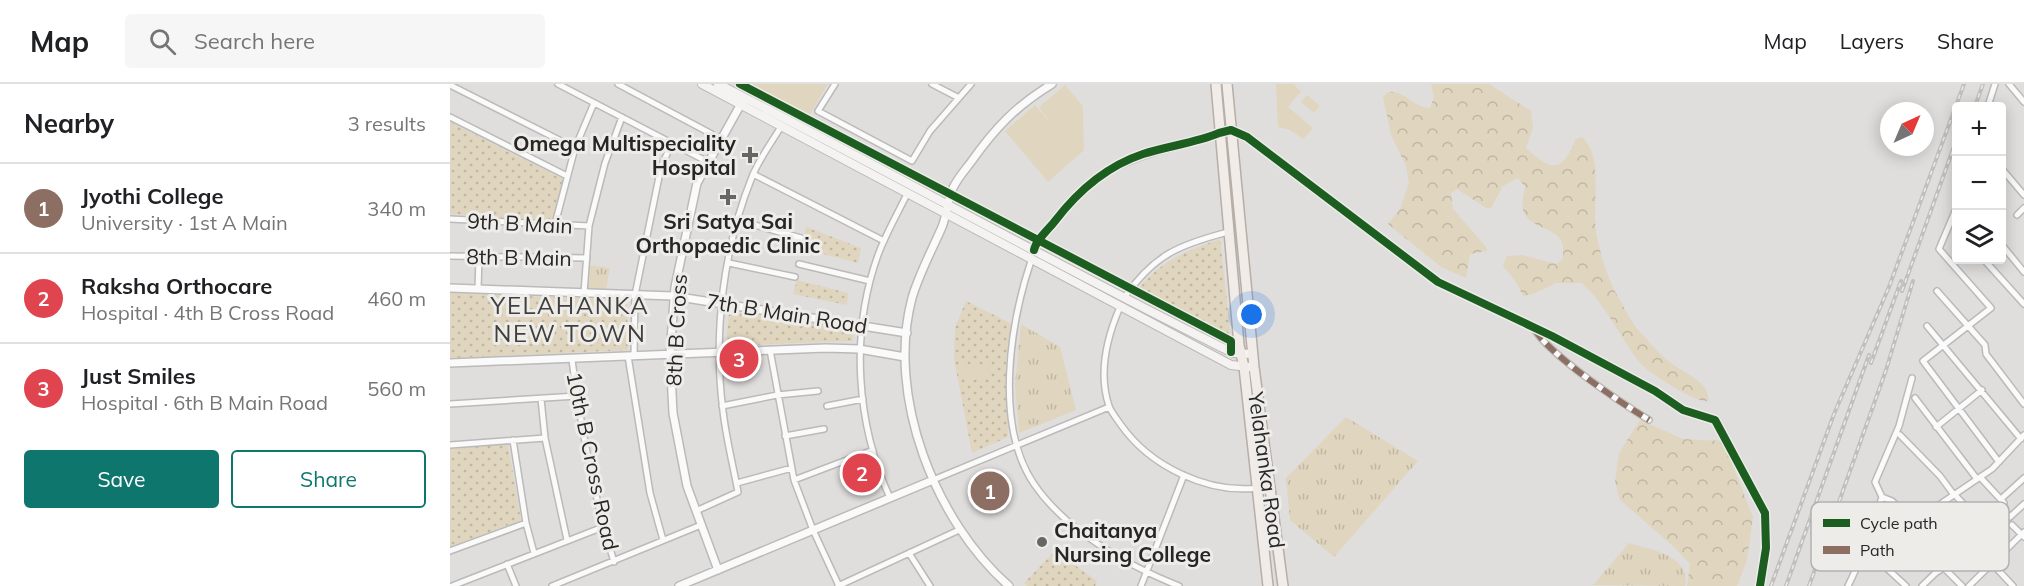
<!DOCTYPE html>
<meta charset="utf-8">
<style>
:root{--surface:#fff;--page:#f6f6f6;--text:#202124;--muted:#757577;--line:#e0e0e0;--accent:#0f766e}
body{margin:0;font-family:Mulish,sans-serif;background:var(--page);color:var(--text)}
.controls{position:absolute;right:18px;top:18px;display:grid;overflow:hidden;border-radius:6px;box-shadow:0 3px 15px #0003}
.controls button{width:54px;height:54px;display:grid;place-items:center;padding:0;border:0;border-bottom:2px solid var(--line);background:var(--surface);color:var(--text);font:30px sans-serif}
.compass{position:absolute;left:1430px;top:18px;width:54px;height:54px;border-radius:50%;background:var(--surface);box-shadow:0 3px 15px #0003;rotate:44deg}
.you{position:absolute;left:802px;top:231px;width:21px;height:21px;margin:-15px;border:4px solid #fff;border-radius:50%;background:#1a73e8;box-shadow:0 0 0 9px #1a73e833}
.badge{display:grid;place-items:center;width:39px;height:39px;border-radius:50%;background:var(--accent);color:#fff;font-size:20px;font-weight:700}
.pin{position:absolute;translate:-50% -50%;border:3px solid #fff;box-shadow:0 2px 6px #0006}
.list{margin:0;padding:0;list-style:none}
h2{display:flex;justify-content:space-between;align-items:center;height:78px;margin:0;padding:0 24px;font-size:26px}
h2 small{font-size:20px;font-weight:400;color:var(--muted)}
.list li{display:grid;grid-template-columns:39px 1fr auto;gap:18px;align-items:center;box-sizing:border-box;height:90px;padding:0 24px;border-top:2px solid var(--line)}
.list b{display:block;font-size:22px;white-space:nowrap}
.list p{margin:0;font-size:20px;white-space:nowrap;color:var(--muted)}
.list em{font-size:20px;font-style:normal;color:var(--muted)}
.actions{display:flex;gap:12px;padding:18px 24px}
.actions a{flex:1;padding:14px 0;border:2px solid var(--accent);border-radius:6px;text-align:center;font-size:21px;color:var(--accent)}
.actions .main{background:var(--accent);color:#fff}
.icon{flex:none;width:33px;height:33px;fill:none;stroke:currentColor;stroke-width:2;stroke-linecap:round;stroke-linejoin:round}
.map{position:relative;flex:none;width:1574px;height:502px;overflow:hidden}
header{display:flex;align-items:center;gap:36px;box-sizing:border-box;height:84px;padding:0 30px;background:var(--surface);border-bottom:2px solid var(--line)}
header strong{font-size:28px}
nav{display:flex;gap:33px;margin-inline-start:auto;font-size:21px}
.search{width:420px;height:54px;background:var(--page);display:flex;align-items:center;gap:15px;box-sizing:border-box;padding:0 21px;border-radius:6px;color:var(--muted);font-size:22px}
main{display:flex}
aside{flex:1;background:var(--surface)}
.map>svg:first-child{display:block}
.grass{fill:url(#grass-tufts)}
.forest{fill:url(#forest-crowns)}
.park{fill:url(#park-dots)}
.garden{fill:#e0d5be}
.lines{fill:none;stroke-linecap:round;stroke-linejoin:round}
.minor-casing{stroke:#bbbab9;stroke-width:8}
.tertiary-casing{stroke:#bbbab9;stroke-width:10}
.secondary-casing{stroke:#bbbab9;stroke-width:10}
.primary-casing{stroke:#b6aea7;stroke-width:12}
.minor{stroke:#fafafa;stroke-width:5}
.tertiary{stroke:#fafafa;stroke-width:7}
.secondary{stroke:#f5f3f1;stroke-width:8}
.primary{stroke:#f1ece8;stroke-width:9}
.rail-casing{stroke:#c0bfbe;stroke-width:4}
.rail{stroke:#edece9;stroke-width:1.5;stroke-dasharray:4.5;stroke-linecap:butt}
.quiet{stroke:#8d6e63;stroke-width:6;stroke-dasharray:12 6;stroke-linecap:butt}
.cycleway-casing{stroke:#edece9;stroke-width:11}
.cycleway{stroke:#1b5e20;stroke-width:8}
.poi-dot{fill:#676665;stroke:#edece9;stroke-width:2}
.labels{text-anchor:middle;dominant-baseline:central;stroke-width:6;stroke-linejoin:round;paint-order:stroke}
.poi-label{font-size:21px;font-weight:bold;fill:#272625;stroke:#edece9;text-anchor:end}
.street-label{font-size:21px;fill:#272625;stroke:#edece9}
.quarter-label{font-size:24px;letter-spacing:1.5px;fill:#403f3d;stroke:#edece9}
.key{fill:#edece9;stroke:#b2b1ae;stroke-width:1.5}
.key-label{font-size:16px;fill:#272625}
</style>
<header>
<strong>Map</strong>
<div class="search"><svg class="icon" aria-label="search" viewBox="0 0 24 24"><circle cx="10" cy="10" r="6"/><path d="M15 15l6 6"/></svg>Search here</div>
<nav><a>Map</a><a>Layers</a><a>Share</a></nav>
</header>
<main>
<aside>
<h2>Nearby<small>3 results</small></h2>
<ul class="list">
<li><span class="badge" style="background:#8d6e63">1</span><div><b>Jyothi College</b><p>University · 1st A Main</p></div><em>340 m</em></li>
<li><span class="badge" style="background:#e0444e">2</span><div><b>Raksha Orthocare</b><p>Hospital · 4th B Cross Road</p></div><em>460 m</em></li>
<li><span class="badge" style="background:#e0444e">3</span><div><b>Just Smiles</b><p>Hospital · 6th B Main Road</p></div><em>560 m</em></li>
</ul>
<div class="actions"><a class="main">Save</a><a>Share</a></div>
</aside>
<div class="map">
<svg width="1574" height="502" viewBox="0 0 1574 502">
<defs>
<pattern id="grass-tufts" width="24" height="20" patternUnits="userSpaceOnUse" patternTransform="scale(1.5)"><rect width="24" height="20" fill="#e0d5be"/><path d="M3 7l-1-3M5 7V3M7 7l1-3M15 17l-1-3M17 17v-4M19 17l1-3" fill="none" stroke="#c0b7a3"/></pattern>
<pattern id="forest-crowns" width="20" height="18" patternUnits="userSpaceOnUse" patternTransform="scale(1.5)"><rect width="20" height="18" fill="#e0d5be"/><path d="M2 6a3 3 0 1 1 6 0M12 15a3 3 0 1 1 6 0" fill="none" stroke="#c0b7a3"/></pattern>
<pattern id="park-dots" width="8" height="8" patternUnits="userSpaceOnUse" patternTransform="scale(1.5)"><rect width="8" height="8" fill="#e0d5be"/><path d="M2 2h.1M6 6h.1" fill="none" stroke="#c0b7a3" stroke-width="1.8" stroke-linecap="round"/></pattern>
</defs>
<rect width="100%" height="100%" fill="#dfdedd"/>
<path class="grass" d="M139,181L160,184L156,205L136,206Z
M571,240L610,263L626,326L569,349L565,301Z
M896,333L968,377L884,473L840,436L836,394Z
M1179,459C1201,466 1241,471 1235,502L1143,501Z"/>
<path class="forest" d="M981,0H1039L1081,27L1083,44L1076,64C1103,88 1111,89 1126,55L1132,53C1154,72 1142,119 1146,146C1149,167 1157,193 1167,211C1175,225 1181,239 1192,250C1200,259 1209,269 1218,277C1229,287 1262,298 1258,317C1247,320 1197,288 1190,279C1170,253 1156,221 1132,199H1106L1083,210L1073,212L1066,198L1053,182L1057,172L1072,171L1106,180L1112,176C1121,139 1081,151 1073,126C1071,120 1074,110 1075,103L1068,94L1053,102L1041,124H1036L1007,105L1001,109L1003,125L1037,164V167L1020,170L1016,194L991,183L938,140L950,125L959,99L956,82L941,51L933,13L938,8C955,6 963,24 980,24L984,13Z
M1190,336L1233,355L1273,357L1303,433L1297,476L1287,502H1237L1240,480L1224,463L1170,416L1165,398L1169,369Z"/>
<path class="park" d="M0,38L115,96L104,137L0,130Z
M356,143L411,164L408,179L351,164Z
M770,155L781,254L686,208C710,177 734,168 770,155Z
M347,196L398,209L397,221L343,210Z
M0,209L177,216L178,266L0,274Z
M516,217L562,240L556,278L558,353L522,369L504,275L505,244Z
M279,227L403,244V257L276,262Z
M58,360L71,436L0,464V365Z
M605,467L647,497L645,502H577L574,499Z"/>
<path class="garden" d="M300,0H378L359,32Z
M826,0H843L851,7L838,23L863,44L853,55L840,46L828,43Z
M615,1L633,22L634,66L598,98L555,47L585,21L604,43L589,23Z
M857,11L870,22L864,29L851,18Z
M510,280L540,281L539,296L509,295Z"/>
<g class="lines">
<defs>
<path id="minor" d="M108,0L258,78
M168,0L271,55
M385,0L368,27L462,77L480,47L521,0
M482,0L507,13
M1559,0L1574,18
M0,1L125,64
M1538,22L1545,0
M0,33L117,92
M782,47L797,53L988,198L1102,252L1205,307L1233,326L1265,336L1315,429L1316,464L1310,502
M1552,85L1574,111
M303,90L434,157
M1506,125L1489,165L1541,224L1473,277L1549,378
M1567,131L1574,124
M0,135L139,142
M287,136L351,154
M105,140L125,64L144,19
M1552,161L1574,188
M584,166C586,156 596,149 602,140C646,82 684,73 751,56C759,54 765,50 773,48
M0,172L137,174
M581,177C560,240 544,341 584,400C615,446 678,482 729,502
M1536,178L1574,220
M279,179L345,193
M349,180L420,197
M28,205L29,173
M1487,207L1535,261L1536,270L1574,320
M134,209L139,142L155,79L172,33
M674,214C704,171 728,161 778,148
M670,223C657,253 648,289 659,322C661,328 667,335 671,341C700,382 757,410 808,404
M1477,242L1571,355
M1084,245C1101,272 1170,318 1199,336
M320,266L344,396L363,446L389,502
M178,272L200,409L213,456
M184,272L185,211L211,83L222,59
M122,276C131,344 144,413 164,478
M1465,314L1527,395
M91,315L95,354L117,456
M0,320L127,312
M272,322L327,311L368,307
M377,322L413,315
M1486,343L1532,306
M1450,351L1490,392L1504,411
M335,352L374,345
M63,356L76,439L84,469
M0,361L95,354
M1530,393L1554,419L1552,425L1560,433L1574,420
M344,396L423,366
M483,396L659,323
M287,399L342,384
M1505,411L1534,442
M1432,413L1425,398L1449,342L1462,294
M440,414C406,339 400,249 428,171C436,149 448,129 458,108
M1551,415L1574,394
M1426,425L1452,446L1489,487
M246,427L288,408C283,381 276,354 273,327C263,250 273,165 302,93C309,75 322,58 332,41
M1478,428L1513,463
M1562,441L1574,453
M1520,456L1563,502
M0,467L76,439
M459,469L480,502
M1413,469L1430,478L1456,502
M1430,478L1452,446L1542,385L1574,351
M57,480L66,502
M1493,483L1512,502
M2,502L153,443
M102,502L251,441
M388,502L509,446
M691,502L734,391
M1398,502L1415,466L1432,413L1442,417L1464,438
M1472,502L1552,425
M1519,502L1574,448"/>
<path id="tertiary" d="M0,204L223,212L457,249
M0,279L376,264L409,265L455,273
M268,486L237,402L223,329L220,270L225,203L247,99L292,18
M229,502L483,396
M559,502C485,437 436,312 462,214C469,190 482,166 492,143C497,131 497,116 503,104C507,95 515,86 521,78C545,44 566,22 602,0"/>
<path id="secondary" d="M252,0L781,281L799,283
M268,0C441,88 609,183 783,269L802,270"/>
<path id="primary" d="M766,0L789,261L794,283L818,502
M777,0L804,283L833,502"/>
</defs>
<use href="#minor" class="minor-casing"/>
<use href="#tertiary" class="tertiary-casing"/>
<use href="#secondary" class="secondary-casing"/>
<use href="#primary" class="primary-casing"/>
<use href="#minor" class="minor"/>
<use href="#tertiary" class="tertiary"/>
<use href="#secondary" class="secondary"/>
<use href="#primary" class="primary"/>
<defs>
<path id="rail" d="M1525,22L1533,0
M1452,207L1506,57
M1421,279L1451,197
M1321,502L1384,330L1439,203L1514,0
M1336,502L1419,271
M1359,502L1436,286L1463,197"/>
</defs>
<use href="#rail" class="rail-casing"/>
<use href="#rail" class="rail"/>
<path class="quiet" d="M1085,246C1101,272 1171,319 1199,336"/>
<defs>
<path id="cycleway" d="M290,0L781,257V268
M584,166C586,156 598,146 605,137C628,107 657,82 693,70C718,62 745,59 769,49L781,46L797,53L988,198L1102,252L1205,307L1233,326L1265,336L1315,429L1316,464L1310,502"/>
</defs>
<use href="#cycleway" class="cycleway-casing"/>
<use href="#cycleway" class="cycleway"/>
</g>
<g class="poi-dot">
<path d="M297 62h6v6h6v6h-6v6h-6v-6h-6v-6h6z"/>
<path d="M275 104h6v6h6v6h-6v6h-6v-6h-6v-6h6z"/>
<circle cx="592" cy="458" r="6"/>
</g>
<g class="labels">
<g class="poi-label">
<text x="286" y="59">Omega Multispeciality<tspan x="286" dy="24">Hospital</tspan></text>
<text x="278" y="137" text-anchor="middle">Sri Satya Sai<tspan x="278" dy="24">Orthopaedic Clinic</tspan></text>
<text x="604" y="446" text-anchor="start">Chaitanya<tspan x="604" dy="24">Nursing College</tspan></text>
</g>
<g class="street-label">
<text transform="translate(70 139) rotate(3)">9th B Main</text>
<text transform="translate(69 173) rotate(1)">8th B Main</text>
<text transform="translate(337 229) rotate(9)">7th B Main Road</text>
<text transform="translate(226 246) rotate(-87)">8th B Cross</text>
<text transform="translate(143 377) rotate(78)">10th B Cross Road</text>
<text transform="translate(817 386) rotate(82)">Yelahanka Road</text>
</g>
<g class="quarter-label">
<text x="120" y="221">YELAHANKA<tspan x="120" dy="28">NEW TOWN</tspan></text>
</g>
</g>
<rect x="1361" y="418" width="198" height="69" rx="9" class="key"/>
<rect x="1373" y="435" width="27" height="8" fill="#1b5e20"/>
<rect x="1373" y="462" width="27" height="8" fill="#8d6e63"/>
<g class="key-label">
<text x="1410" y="445">Cycle path</text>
<text x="1410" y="472">Path</text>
</g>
</svg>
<div class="controls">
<button>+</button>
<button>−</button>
<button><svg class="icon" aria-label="layers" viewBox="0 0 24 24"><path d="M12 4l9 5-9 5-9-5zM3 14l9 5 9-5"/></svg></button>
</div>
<svg class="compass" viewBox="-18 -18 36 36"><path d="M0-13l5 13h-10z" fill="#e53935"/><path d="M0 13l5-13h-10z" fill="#757577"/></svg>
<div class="you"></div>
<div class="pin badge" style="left:540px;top:407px;background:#8d6e63">1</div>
<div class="pin badge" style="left:412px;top:389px;background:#e0444e">2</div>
<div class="pin badge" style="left:289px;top:275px;background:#e0444e">3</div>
</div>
</main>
